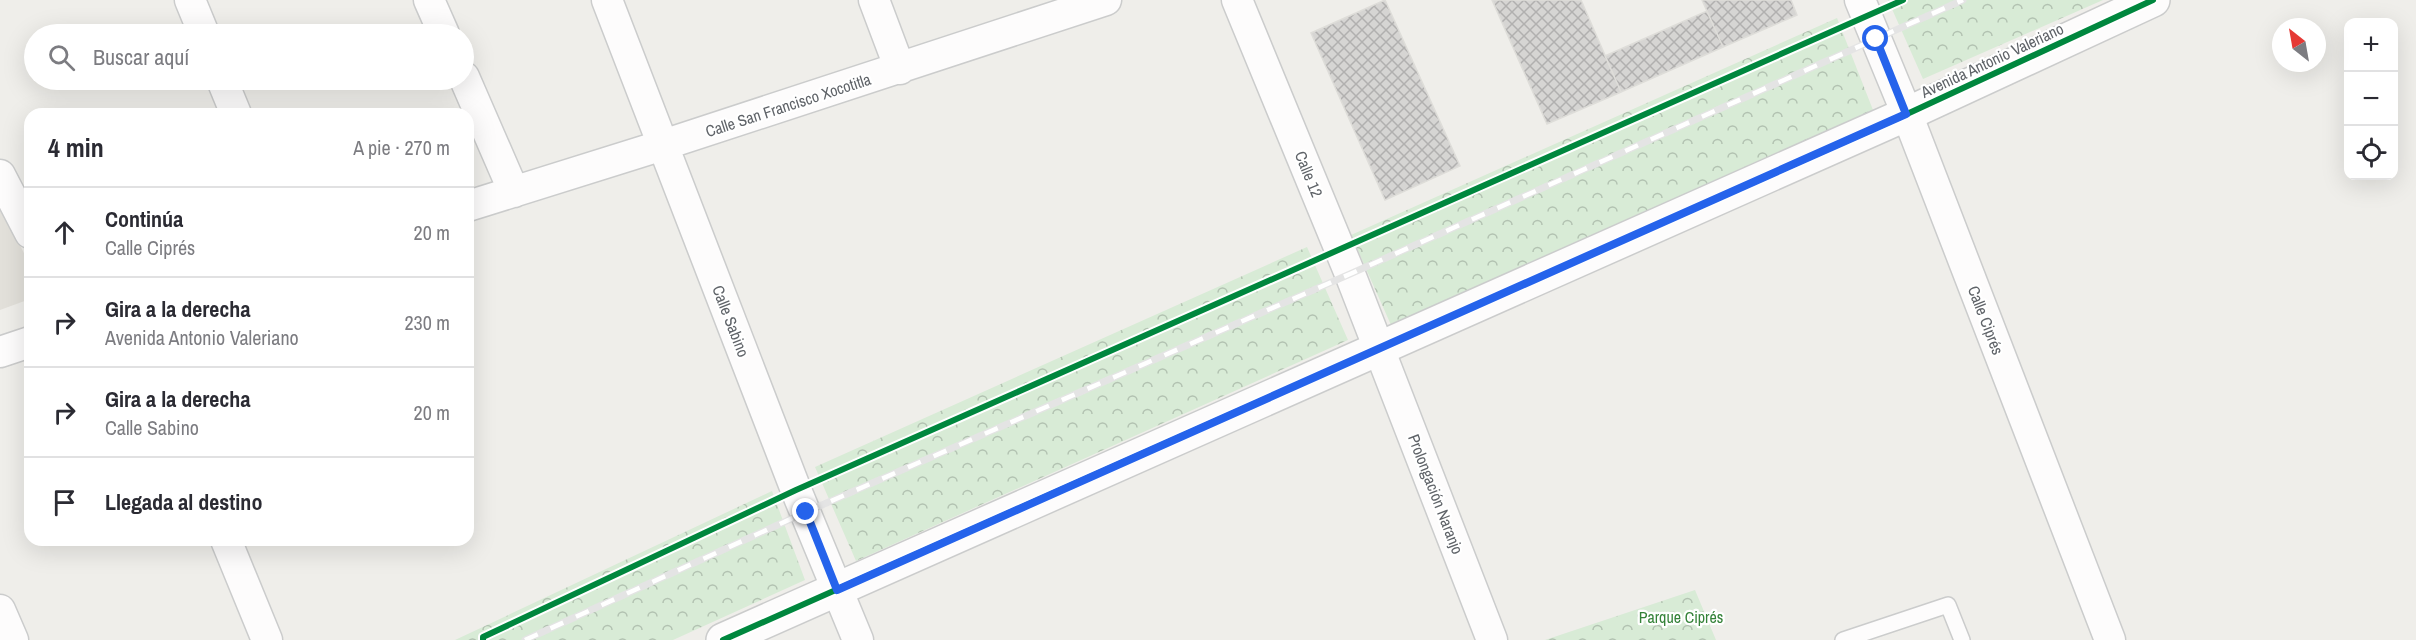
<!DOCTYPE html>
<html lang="es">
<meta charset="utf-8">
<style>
:root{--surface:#fff;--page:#f2f2f3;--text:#2b2b33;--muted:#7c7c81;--line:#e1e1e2}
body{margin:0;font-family:"Archivo Narrow",sans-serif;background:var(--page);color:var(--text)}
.controls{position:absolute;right:18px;top:18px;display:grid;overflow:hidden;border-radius:12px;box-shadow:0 6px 24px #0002}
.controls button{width:54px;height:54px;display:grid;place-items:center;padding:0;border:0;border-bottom:2px solid var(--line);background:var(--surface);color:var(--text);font:30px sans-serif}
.compass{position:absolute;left:2272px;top:18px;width:54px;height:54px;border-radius:50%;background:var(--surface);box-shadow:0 6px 24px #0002;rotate:329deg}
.stop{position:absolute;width:18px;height:18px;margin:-14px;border:4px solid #2563eb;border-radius:50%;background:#fff}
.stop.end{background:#2563eb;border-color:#fff;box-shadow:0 2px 6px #0008}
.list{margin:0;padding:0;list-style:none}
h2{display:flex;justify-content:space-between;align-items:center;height:78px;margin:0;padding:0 24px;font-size:26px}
h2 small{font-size:20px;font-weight:400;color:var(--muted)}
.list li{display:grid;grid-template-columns:39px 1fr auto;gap:18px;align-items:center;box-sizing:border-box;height:90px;padding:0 24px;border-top:2px solid var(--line)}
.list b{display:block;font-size:22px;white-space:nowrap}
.list p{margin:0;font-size:20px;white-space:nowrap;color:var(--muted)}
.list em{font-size:20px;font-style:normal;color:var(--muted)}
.icon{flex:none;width:33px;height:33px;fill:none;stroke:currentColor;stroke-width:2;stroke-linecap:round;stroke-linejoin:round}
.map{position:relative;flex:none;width:2416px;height:640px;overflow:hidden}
.search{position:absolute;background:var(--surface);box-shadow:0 6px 24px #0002;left:24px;top:24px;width:450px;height:66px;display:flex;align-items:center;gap:15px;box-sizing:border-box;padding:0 21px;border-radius:33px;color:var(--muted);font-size:22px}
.panel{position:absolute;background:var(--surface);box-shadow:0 6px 24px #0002;left:24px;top:108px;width:450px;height:438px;border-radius:18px}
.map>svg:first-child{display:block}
.education{fill:#e2e0da}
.park{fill:url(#park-crowns)}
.building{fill:url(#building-cross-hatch);stroke:#deddd9;stroke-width:1.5}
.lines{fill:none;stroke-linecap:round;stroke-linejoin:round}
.service-casing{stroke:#cbcccc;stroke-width:18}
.minor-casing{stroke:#cbcccc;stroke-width:33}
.tertiary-casing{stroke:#cbcccc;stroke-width:36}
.service{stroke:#fdfcfc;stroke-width:15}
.minor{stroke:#fdfcfc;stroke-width:30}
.tertiary{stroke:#fdfcfc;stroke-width:33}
.rail-casing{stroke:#e4e4e4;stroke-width:7}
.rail{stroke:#fff;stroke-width:4.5;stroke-dasharray:14;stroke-linecap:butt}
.cycleway-casing{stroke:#fff;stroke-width:10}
.cycleway{stroke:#00873e;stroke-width:6}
.route{stroke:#2563eb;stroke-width:8}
.labels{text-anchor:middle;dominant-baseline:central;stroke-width:4.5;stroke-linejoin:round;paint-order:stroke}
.street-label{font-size:16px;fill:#5f6368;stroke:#fff}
.park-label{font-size:16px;fill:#348238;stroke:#fff}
</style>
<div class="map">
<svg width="2416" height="640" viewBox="0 0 2416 640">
<defs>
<pattern id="park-crowns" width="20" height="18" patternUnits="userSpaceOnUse" patternTransform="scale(1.5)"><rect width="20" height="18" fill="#d8ebd6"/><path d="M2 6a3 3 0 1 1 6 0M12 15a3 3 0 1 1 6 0" fill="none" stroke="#b2c2b1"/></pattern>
<pattern id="building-cross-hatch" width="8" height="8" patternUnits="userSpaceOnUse" patternTransform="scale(1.5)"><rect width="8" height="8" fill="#d6d5d3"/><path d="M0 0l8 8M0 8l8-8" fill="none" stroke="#b1b0af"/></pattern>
</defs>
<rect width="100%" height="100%" fill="#efeeea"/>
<path class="education" d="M0,206L30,265V299L0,310Z"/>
<path class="park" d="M1888,0H2103L1923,79Z
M1837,18L1873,110L1391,325L1351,235Z
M1307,247L1348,340L856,561L815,467Z
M772,491L805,580L673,640H455Z
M1695,590L1716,640H1545Z"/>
<path class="building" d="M1385,0L1460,166L1385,200L1311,33Z
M1492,0H1581L1621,92L1547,124Z
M1702,0H1791L1797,15L1723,47Z
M1707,11L1723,47L1621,92L1605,56Z"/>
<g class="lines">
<defs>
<path id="service" d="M1843,640L1948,605L1962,640"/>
<path id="minor" d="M190,0L204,34
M429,0L444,34
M607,0L796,490L858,640
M874,0L900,69
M1237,0L1350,274L1492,640
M1860,0L1907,114L2110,640
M464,77L514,192
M222,80L236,114
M0,175L30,233
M468,206L663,145L1106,0
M0,352L30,342
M226,540L267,640
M0,610L13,640"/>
<path id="tertiary" d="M723,640L1907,114L2153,0"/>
</defs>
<use href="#service" class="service-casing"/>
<use href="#minor" class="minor-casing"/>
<use href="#tertiary" class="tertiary-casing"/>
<use href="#service" class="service"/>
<use href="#minor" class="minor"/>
<use href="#tertiary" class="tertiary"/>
<defs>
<path id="rail" d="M525,640L806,512L1350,274L1963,0"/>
</defs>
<use href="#rail" class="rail-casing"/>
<use href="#rail" class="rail"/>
<defs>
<path id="cycleway" d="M483,640V637L796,490L1903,0
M723,640L1907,114L2153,0"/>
</defs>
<use href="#cycleway" class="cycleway-casing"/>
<use href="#cycleway" class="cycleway"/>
</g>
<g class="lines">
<path class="route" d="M806,512L837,590L1906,114L1876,39"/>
</g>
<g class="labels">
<g class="street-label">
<text transform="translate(1992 60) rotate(-25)">Avenida Antonio Valeriano</text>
<text transform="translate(788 105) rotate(-18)">Calle San Francisco Xocotitla</text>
<text transform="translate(1309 174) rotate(68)">Calle 12</text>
<text transform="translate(1986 320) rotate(69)">Calle Ciprés</text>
<text transform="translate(731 321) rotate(69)">Calle Sabino</text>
<text transform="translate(1436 494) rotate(69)">Prolongación Naranjo</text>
</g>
<g class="park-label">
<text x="1681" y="617">Parque Ciprés</text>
</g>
</g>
</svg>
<div class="controls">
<button>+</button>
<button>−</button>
<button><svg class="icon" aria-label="locate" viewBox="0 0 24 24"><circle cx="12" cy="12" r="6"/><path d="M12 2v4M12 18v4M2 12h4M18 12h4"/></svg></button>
</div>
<svg class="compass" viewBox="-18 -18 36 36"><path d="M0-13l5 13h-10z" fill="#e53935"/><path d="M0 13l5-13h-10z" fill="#7c7c81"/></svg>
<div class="stop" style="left:1876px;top:39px"></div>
<div class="stop end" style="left:806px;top:512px"></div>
<div class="search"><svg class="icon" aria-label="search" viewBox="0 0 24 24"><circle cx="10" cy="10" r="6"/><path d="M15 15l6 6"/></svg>Buscar aquí</div>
<section class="panel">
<h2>4 min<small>A pie · 270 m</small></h2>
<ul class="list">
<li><svg class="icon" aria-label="ahead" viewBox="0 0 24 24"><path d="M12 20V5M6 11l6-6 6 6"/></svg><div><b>Continúa</b><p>Calle Ciprés</p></div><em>20 m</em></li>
<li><svg class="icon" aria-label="right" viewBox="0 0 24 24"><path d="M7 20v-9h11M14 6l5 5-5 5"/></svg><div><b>Gira a la derecha</b><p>Avenida Antonio Valeriano</p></div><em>230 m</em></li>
<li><svg class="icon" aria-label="right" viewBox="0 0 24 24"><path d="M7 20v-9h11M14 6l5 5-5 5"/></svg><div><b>Gira a la derecha</b><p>Calle Sabino</p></div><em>20 m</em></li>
<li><svg class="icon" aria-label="arrive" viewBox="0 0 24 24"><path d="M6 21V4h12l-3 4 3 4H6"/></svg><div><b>Llegada al destino</b></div></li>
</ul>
</section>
</div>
